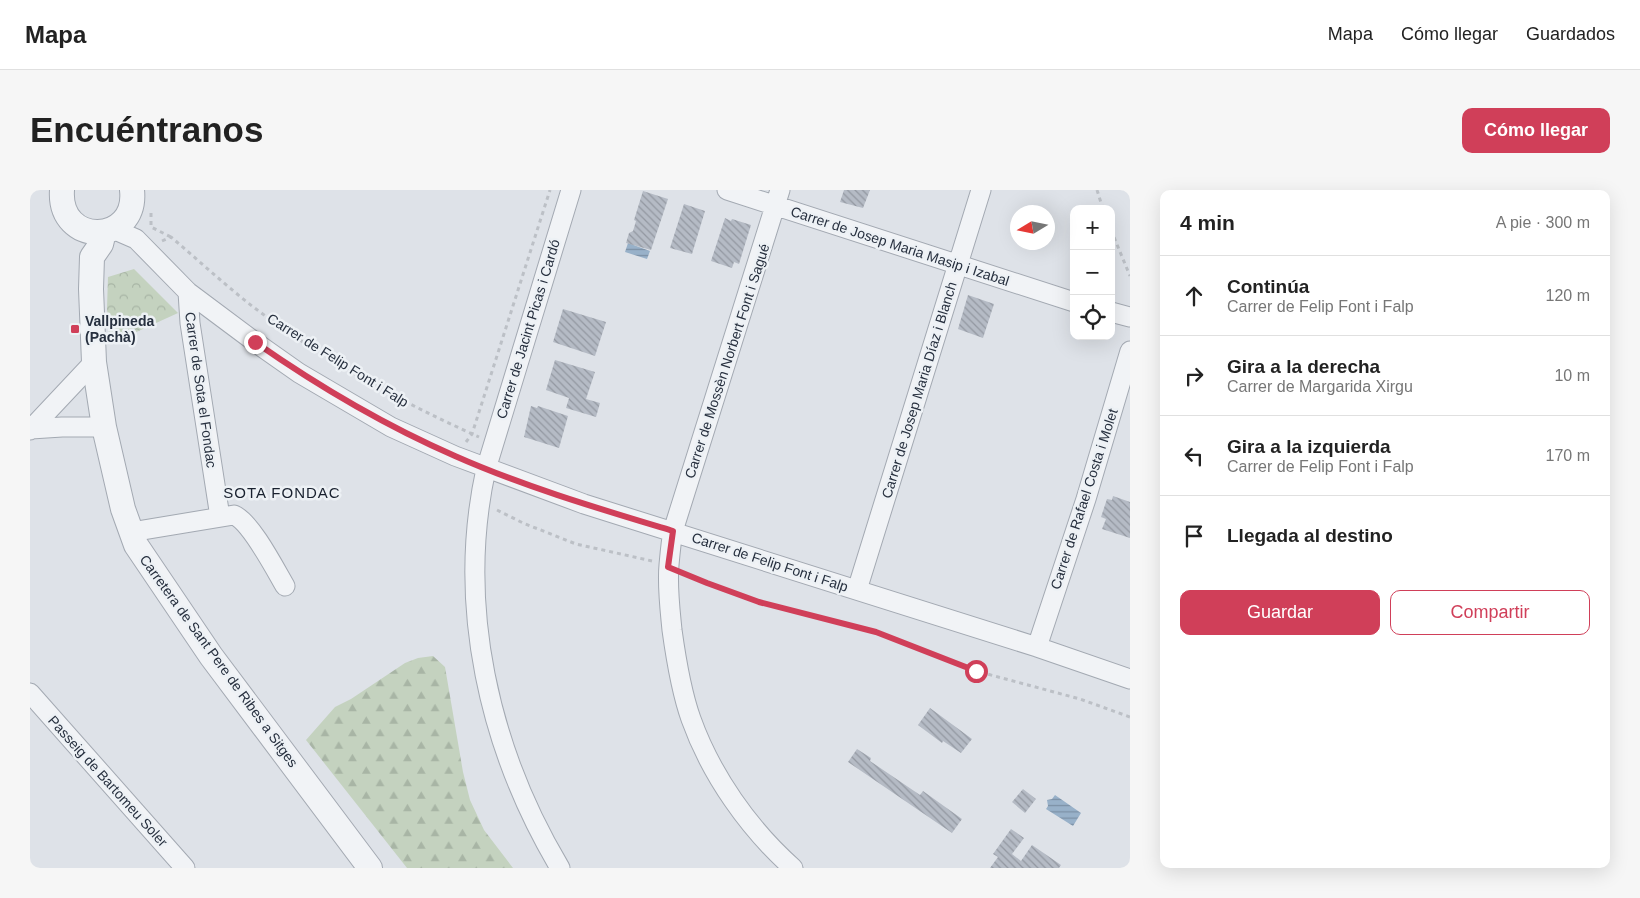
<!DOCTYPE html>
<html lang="es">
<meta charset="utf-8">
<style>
:root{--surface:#fff;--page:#f6f6f6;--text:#222;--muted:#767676;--line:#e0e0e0;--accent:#d03f59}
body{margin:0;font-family:Arial,sans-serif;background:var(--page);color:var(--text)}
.controls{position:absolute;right:15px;top:15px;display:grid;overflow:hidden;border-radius:10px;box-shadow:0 5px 20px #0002}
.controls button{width:45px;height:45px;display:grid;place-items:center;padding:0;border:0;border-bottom:1px solid var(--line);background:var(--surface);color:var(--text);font:25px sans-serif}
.compass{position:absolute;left:980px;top:15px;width:45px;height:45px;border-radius:50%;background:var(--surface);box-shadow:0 5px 20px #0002;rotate:260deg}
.stop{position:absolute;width:15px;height:15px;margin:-11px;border:4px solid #d03f59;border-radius:50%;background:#fff}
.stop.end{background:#d03f59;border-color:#fff;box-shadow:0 1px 5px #0008}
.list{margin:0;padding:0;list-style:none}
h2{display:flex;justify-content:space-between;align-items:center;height:65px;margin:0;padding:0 20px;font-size:21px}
h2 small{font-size:16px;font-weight:400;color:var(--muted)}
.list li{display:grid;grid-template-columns:32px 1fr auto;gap:15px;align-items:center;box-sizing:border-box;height:80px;padding:0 20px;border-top:1px solid var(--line)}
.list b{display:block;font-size:19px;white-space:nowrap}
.list p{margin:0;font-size:16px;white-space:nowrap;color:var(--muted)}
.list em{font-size:16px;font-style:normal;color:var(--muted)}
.actions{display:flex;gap:10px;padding:15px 20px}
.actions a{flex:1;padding:11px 0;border:1px solid var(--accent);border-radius:10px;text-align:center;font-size:18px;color:var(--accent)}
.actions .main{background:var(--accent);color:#fff}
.icon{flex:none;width:28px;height:28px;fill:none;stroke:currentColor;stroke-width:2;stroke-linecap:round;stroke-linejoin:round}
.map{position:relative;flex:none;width:1100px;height:678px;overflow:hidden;border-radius:10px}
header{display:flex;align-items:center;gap:30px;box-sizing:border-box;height:70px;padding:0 25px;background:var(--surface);border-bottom:1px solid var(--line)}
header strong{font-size:24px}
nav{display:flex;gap:28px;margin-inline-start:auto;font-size:18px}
.intro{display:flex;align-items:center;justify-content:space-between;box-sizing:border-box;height:120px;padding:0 30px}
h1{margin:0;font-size:35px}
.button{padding:12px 22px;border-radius:10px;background:var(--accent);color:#fff;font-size:18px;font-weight:700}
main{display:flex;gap:30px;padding:0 30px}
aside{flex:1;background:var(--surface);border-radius:10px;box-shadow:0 5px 20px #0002}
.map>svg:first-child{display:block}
.forest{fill:url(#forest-firs)}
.park{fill:url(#park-crowns)}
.water{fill:url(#water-rules)}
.building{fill:url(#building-back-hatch)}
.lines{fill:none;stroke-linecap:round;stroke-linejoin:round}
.minor-casing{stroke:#a3a9b2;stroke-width:21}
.tertiary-casing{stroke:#a3a9b2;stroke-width:26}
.path{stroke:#bcc0c6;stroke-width:3;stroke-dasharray:4 4;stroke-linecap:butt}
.minor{stroke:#f1f3f6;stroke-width:19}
.tertiary{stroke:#f1f3f6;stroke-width:24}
.route{stroke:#d03f59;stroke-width:6}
.poi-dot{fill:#d03f59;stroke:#edf1f5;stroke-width:2}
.labels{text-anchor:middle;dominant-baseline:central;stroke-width:5;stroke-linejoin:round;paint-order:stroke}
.street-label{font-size:14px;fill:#27303f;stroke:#edf1f5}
.poi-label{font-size:14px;font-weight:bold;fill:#27303f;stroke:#edf1f5;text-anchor:start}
.neighbourhood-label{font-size:15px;letter-spacing:1px;fill:#19212f;stroke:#edf1f5}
</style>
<header>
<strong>Mapa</strong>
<nav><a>Mapa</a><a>Cómo llegar</a><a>Guardados</a></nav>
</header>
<div class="intro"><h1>Encuéntranos</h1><a class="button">Cómo llegar</a></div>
<main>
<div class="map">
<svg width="1100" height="678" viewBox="0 0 1100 678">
<defs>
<pattern id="forest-firs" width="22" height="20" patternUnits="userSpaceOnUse" patternTransform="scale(1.25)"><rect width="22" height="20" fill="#c4d2bf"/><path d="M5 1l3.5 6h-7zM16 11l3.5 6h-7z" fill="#a8b5a5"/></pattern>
<pattern id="park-crowns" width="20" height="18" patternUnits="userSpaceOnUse" patternTransform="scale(1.25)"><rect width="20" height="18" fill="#c4d2bf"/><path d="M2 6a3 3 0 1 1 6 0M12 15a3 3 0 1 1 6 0" fill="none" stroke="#a8b5a5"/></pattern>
<pattern id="water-rules" width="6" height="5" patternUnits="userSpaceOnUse" patternTransform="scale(1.25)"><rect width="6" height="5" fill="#98b1c9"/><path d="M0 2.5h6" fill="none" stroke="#7c90a5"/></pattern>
<pattern id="building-back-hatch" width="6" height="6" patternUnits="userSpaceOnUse" patternTransform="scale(1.25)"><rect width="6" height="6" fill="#b5bbc5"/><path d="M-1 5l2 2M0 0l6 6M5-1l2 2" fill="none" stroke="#9398a1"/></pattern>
</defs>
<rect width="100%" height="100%" fill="#dee2e8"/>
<path class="forest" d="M403,466L415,477L433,582L440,610L454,640L483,678H377L276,550L305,517L321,509L375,473L388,468Z"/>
<path class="park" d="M104,79L148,123L80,154L77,118L78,87Z"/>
<path class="water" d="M598,53L620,61L617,69L595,62Z
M1025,605L1051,623L1043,636L1016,619L1018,616L1017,610L1022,609Z"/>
<path class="building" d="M814,0H840L833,18L810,12Z
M613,1L638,9L621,60L596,53L599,43L603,41L606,31L604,30Z
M654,14L675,21L662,64L640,58Z
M695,28L701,31L702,29L721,35L709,74L704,72L702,78L681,71Z
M938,105L964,114L953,148L928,139Z
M533,119L576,132L565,166L523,152Z
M525,170L565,182L556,209L570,213L566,227L536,218L539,208L516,200Z
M501,216L507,218L508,216L538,226L529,258L494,247Z
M1083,306L1100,312V348L1072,339L1076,329L1071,327L1077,309L1082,310Z
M900,518L942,549L931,563L913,551L912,553L888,535Z
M827,559L841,568L840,571L890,605L893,601L932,629L922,643L818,572Z
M993,599L1006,609L995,623L982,612Z
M981,639L994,648L982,664L991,671L1002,655L1031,675L1029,678H960L968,667L963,664Z"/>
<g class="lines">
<defs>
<path id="minor" d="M697,0L1044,112
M750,0L643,341C641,352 640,364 639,375C637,396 640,419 642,440C646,469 651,501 661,529C681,585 719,639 763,678
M83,39L106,49L158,102L225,152L269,183L361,237L425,266L554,314L1007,457L1100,489
M158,102L160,133L190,327
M1081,122L1100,127
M1,239L32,237H74
M0,240L64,172
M101,342L204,325C221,332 245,379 255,396
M827,400L951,0
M1007,457L1056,309L1100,161
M0,503L155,678
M530,678C459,559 426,415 456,279L541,0"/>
<path id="tertiary" d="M32,0C28,57 108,55 102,0
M74,42L71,54L62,67L61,99L64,172L74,237L93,319L106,355L181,466L340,678"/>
</defs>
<use href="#minor" class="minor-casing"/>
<use href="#tertiary" class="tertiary-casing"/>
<path class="path" d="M1067,0L1073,19
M121,23V37L141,47
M1081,40L1100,86
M132,51L141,47C168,70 194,94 222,116C292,169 369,211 449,247
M436,252L442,244L520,0
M467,320L493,333L546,354L622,371
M655,384L729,412L825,436L868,450L946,481L1050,509L1100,527"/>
<use href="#minor" class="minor"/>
<use href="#tertiary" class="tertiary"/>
</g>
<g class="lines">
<path class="route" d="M225,152C288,196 354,235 425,266C495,297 570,319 643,341L638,377L677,393L729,412L846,442L946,481"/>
</g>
<rect class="poi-dot" x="40" y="134" width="10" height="10" rx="2.5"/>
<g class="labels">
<g class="street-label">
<text transform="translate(870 56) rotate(18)">Carrer de Josep Maria Masip i Izabal</text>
<text transform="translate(498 139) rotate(-73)">Carrer de Jacint Picas i Cardó</text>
<text transform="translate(308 170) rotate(32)">Carrer de Felip Font i Falp</text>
<text transform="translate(697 171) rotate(-72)">Carrer de Mossèn Norbert Font i Sagué</text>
<text transform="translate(171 200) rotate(82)">Carrer de Sota el Fondac</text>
<text transform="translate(889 200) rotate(-73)">Carrer de Josep Maria Díaz i Blanch</text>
<text transform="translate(1054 309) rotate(-72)">Carrer de Rafael Costa i Molet</text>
<text transform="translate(740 372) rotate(18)">Carrer de Felip Font i Falp</text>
<text transform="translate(189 471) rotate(54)">Carretera de Sant Pere de Ribes a Sitges</text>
<text transform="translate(78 591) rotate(48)">Passeig de Bartomeu Soler</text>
</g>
<g class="poi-label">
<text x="55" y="131">Vallpineda<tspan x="55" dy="16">(Pachà)</tspan></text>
</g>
<g class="neighbourhood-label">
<text x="252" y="302">SOTA FONDAC</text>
</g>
</g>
</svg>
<div class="controls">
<button>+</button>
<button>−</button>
<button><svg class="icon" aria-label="locate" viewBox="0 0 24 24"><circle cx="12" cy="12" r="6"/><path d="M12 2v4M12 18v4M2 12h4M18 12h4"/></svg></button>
</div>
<svg class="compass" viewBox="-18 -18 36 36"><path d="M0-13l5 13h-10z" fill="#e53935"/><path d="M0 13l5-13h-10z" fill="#767676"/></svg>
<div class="stop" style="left:946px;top:481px"></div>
<div class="stop end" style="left:225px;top:152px"></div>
</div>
<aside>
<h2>4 min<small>A pie · 300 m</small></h2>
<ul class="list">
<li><svg class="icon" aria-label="ahead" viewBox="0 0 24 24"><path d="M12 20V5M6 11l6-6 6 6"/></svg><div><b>Continúa</b><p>Carrer de Felip Font i Falp</p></div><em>120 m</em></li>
<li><svg class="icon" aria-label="right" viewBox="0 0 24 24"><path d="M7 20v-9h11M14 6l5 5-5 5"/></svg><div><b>Gira a la derecha</b><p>Carrer de Margarida Xirgu</p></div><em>10 m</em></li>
<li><svg class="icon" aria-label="left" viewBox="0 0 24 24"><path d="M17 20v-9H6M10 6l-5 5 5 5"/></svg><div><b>Gira a la izquierda</b><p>Carrer de Felip Font i Falp</p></div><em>170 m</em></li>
<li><svg class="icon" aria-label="arrive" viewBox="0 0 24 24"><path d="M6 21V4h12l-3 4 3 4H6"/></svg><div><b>Llegada al destino</b></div></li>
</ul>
<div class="actions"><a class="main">Guardar</a><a>Compartir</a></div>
</aside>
</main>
